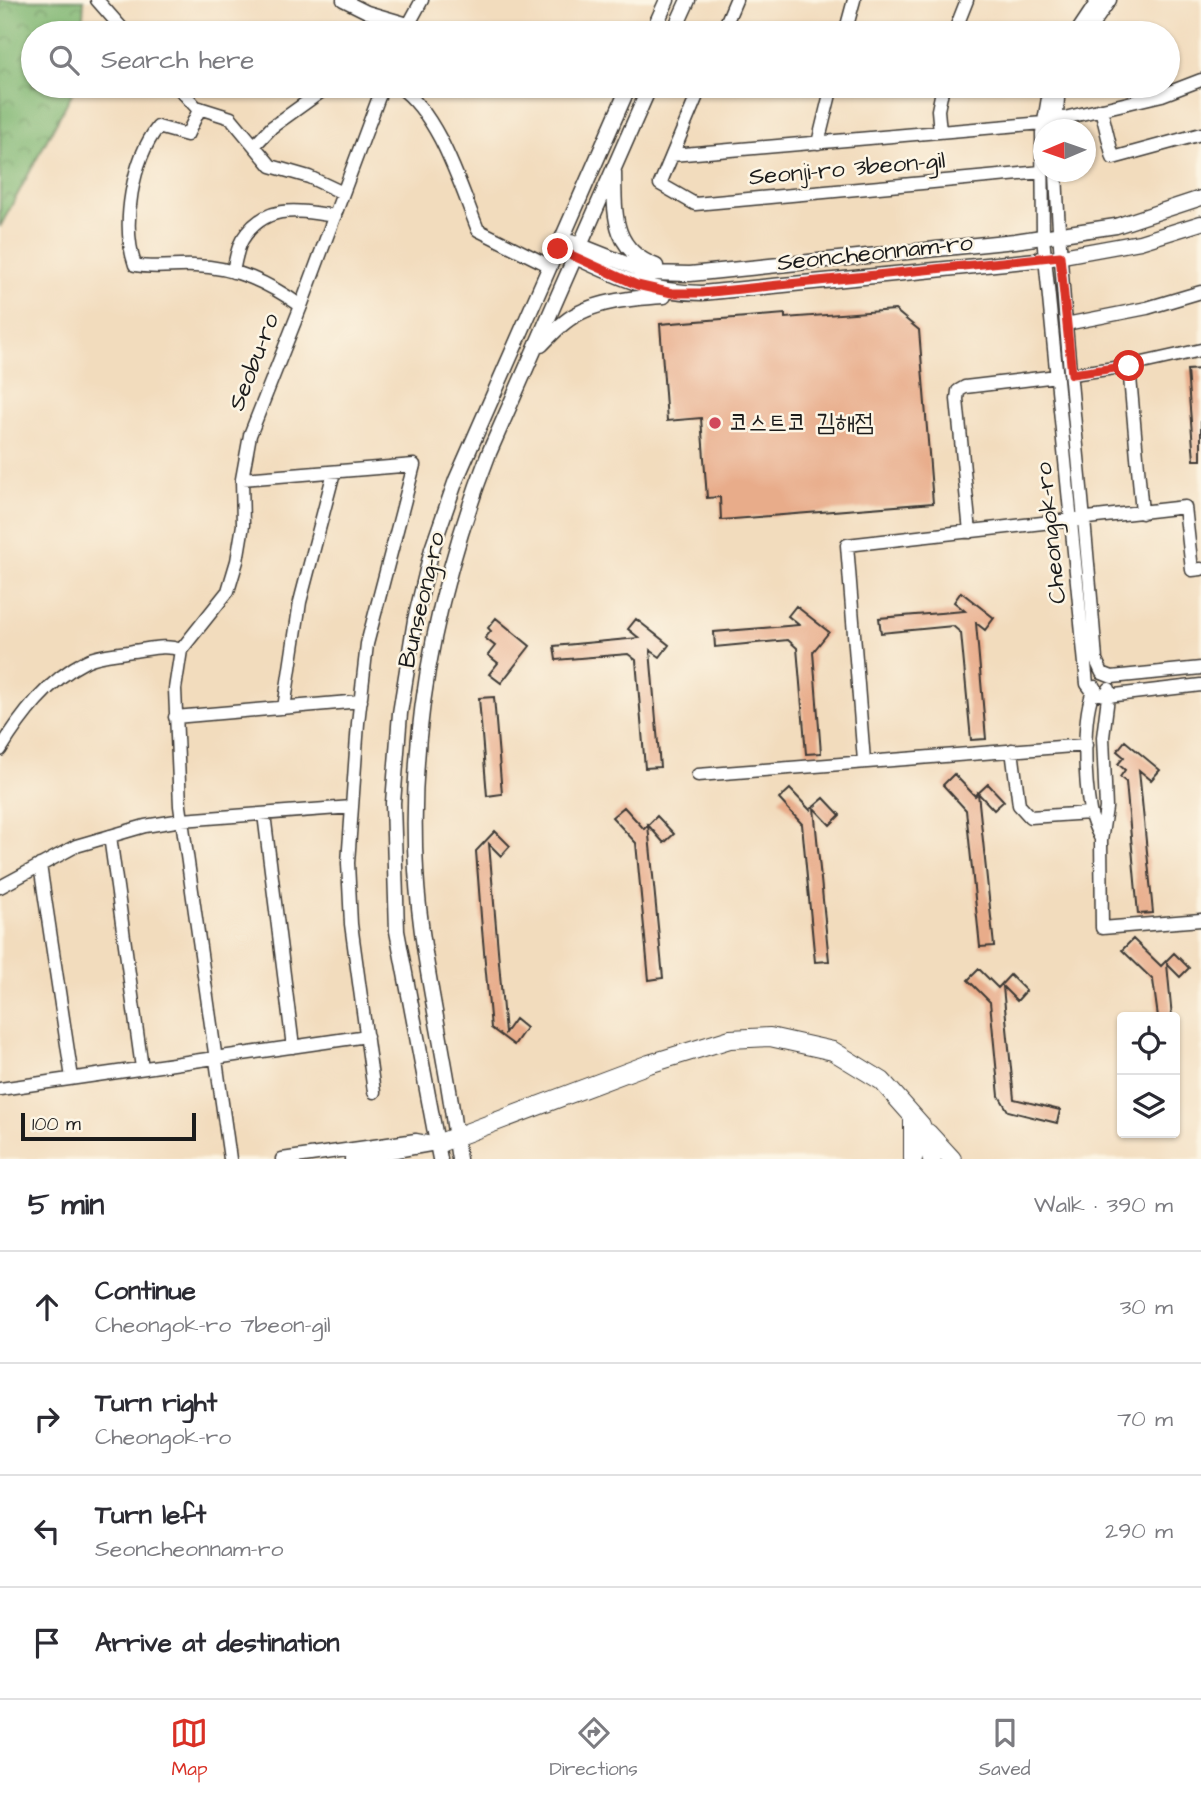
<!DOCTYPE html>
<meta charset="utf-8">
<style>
:root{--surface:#fff;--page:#f2f2f3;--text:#2b2b33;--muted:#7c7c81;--line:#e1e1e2;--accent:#d93025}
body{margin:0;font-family:"Architects Daughter","Poor Story",sans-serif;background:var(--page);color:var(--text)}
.controls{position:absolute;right:21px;bottom:21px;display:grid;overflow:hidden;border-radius:7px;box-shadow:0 2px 5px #0004}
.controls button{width:63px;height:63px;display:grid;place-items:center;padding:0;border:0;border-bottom:2px solid var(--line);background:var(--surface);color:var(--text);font:35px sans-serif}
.compass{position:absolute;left:1033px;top:119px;width:63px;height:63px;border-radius:50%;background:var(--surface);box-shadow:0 2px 5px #0004;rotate:268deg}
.scale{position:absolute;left:21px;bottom:18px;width:175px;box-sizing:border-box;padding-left:7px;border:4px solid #1c1c1c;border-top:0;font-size:19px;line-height:24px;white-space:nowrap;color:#1c1c1c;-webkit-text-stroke:5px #fcf5e5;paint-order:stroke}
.stop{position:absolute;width:21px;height:21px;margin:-16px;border:5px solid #d93025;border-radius:50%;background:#fff}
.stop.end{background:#d93025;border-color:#fff;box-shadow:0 2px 7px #0008}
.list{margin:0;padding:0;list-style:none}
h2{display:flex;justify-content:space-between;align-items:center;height:91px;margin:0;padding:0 28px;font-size:30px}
h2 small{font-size:23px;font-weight:400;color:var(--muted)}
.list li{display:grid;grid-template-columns:46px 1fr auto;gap:21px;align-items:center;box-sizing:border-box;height:112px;padding:0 28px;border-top:2px solid var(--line)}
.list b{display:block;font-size:26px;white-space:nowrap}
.list p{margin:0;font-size:23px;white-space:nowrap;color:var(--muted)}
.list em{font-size:23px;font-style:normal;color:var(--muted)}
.icon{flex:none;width:38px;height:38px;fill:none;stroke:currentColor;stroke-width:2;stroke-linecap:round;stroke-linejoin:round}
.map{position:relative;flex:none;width:1201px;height:1159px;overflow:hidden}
.search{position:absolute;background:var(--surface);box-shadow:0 2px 5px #0004;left:21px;right:21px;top:21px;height:77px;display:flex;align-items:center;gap:18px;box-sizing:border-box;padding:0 24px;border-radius:38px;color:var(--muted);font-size:26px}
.sheet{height:539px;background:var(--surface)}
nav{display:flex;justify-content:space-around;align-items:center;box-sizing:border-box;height:98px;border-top:2px solid var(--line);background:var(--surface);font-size:19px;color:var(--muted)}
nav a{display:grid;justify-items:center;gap:4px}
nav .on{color:var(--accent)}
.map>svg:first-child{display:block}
.forest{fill:url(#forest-crowns);stroke:#4f6a48;stroke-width:2}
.building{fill:#e8ac8a}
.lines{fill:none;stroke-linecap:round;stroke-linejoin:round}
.minor-casing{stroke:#3c3934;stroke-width:15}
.major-casing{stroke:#3c3934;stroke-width:17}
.highway-casing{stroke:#3c3934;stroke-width:20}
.minor{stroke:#fff;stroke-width:12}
.major{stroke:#fff;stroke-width:14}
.highway{stroke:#fff;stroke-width:18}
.route{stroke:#d93025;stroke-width:9}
.poi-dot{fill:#d1495b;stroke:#fcf5e5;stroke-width:2.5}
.labels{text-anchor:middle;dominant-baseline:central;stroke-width:5;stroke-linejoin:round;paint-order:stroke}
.street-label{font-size:24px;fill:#1c1c1c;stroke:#fcf5e5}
.poi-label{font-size:24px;fill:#1c1c1c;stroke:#fcf5e5;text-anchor:start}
</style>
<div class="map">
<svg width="1201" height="1159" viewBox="0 0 1201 1159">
<defs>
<pattern id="forest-crowns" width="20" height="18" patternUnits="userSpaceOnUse" patternTransform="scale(1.75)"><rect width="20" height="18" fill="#82b874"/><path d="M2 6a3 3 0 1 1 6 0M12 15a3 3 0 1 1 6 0" fill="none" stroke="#6a955e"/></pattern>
</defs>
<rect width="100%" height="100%" fill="#fcf5e5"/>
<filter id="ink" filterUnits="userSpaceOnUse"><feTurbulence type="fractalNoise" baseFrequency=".0143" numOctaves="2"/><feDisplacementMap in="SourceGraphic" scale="14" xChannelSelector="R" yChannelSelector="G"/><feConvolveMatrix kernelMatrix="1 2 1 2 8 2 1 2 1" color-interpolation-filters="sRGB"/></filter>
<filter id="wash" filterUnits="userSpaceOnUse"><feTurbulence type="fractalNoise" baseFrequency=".00686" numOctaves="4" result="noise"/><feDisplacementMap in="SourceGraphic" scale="28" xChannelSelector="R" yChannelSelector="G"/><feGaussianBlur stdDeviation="1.57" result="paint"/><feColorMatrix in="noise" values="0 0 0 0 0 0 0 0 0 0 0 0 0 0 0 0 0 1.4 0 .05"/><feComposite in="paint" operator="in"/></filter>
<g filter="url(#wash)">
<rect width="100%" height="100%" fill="#f2dcbd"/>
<path class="forest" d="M0,0H84L82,33H33V86H76L0,227Z"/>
<g id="blocks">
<path class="building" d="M895,310L919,330L933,503L721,520L720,497L707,498L701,418L667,421L660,324L785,314V318Z
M1201,369V460H1194L1187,370Z
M961,592L994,618L985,630L976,623L986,739L971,740L961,633L953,626L881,633L879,618L965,611L954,602Z
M796,606L829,632L813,652L821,753L806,754L797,648L788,640L715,647L714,632L799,625L788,616Z
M496,618L530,646L501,683L489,674L498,663L488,655L495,646L485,638L491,631L488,628Z
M636,619L669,645L660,657L650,650L660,767L645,768L636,660L628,654L556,660L554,646L639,638L628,629Z
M494,697L502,794L487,796L479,698Z
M1125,741L1160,770L1151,780L1139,770L1153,913L1138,914L1126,782L1120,777L1125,770L1118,764L1124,757L1117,751Z
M954,774L975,796L988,784L1004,801L994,810L978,793L994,946L980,947L966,810L943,785Z
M790,789L810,810L824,798L840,815L830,825L814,808L829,961L815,962L802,824L779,799Z
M624,807L644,829L657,816L674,834L664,843L648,825L663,978L649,980L636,843L612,817Z
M495,831L510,846L501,856L489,844L505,1033L515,1019L526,1028L514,1045L491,1028L482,929L476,851Z
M1133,939L1161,966L1174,953L1189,968L1180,977L1167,964L1172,1017H1158L1153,980L1122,950Z
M979,969L998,988L1010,975L1026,991L1017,1001L1003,987L1014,1099L1060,1110L1057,1123L1008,1111L999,1096L990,1002L968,980Z"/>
</g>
</g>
<g filter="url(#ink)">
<use href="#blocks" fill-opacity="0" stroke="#3c3934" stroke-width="2"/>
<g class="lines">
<defs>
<path id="minor" d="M97,0L126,33
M343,0L367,12L408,24
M404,33L422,0
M722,33L736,0
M845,33L854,0
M954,33L967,0
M1076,33L1098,0
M1087,33L1110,0
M177,86L196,107L231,118L271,166L309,177L343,193
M398,86C439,114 460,185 478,230L550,266
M701,86L660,184L695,204L1042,172
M1050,86L1042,133L1043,237L1087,684L1093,692L1107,696L1201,685
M200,108L187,135L158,127C132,160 121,225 135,265C154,269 175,265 195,266C236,267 269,283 301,306
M1101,109L1113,158L1201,134
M1056,130L1058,98L1062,86
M940,132L938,110L943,86
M818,143L832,86
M255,145L272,127L329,86
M672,155L1043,123L1162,95L1201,80
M1056,172C1063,334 1084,497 1096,660L1102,673L1112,677L1201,668
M233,272C235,262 237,249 242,240C265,203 297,210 335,216
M1066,324L1147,308L1201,292
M1129,366L1142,513
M1072,374L1129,366L1201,350
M242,479L414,465L367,644L358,723L348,863L351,924L374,1092
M970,532L957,399L958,391L965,387L1057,376
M1095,687C1081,715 1085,780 1090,811C1092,820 1096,829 1100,837
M1109,689L1103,737L1106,808L1101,841L1102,928L1201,920
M284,708L300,602L334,472
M175,717L361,701
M0,750C21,716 48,680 86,661C99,654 119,654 133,651C150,649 165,644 181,650
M1012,750L1019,805L1030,817L1090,813
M864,761L847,545L1185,507L1192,570L1201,569
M698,775L1086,745
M264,814L293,1047
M110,836L142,1068
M40,865L72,1078
M0,887L76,846L145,826L182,820L352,807
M0,1089L367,1036
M230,1159L180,806L175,689L181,650L228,591L237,561L243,525L242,479L250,435L301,306L383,86
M282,1159L416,1140L437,1144
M351,1159L430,1145"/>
<path id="major" d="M652,33L667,0
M673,33L688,0
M614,172C615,213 611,249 656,266
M571,242L649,273L690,274L1015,241L1116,226L1201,198
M569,254C618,277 646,292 702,293L1046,259L1140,242L1201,223
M541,345C549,337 556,329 565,322C591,301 632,298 664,296
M440,1159L397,931L393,803L400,713L415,620L432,549L456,480L629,86
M459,1159C455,1136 453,1113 449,1090C437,1017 420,945 416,870C408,727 438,585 489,453L650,86"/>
<path id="highway" d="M928,1133L952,1159
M437,1144L649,1064L730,1039L770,1037L833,1051L882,1081L921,1125L932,1159
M913,1159V1119"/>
</defs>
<use href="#minor" class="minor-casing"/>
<use href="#major" class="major-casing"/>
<use href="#highway" class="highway-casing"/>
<use href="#minor" class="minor"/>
<use href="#major" class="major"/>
<use href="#highway" class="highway"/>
</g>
</g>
<g class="lines" filter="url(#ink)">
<path class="route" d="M558,249L637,285L672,293H702L1060,256L1072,374L1129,366"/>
</g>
<circle class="poi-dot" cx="715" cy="423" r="7"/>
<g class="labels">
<g class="street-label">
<text transform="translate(847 169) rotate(-5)">Seonji-ro 3beon-gil</text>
<text transform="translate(875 253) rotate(-6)">Seoncheonnam-ro</text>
<text transform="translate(254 362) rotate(-69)">Seobu-ro</text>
<text transform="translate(1051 533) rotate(-96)">Cheongok-ro</text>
<text transform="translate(422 600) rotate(-77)">Bunseong-ro</text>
</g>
<g class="poi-label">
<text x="729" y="423">코스트코 김해점</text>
</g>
</g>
</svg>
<div class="controls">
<button><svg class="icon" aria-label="locate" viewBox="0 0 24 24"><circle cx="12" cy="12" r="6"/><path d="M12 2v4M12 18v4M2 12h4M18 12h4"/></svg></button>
<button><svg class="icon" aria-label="layers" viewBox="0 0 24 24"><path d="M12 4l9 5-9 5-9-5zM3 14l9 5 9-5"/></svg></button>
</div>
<svg class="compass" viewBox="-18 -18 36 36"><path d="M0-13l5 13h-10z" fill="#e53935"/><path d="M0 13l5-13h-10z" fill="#7c7c81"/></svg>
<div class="scale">100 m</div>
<div class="stop" style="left:1129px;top:366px"></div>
<div class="stop end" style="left:558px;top:249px"></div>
<div class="search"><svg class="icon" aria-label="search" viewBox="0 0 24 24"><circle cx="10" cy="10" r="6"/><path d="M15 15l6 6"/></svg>Search here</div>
</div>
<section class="sheet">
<h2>5 min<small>Walk · 390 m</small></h2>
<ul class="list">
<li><svg class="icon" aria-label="ahead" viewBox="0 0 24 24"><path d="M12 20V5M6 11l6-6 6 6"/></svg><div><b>Continue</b><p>Cheongok-ro 7beon-gil</p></div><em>30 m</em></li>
<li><svg class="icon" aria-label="right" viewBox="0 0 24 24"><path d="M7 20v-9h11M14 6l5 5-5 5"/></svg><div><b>Turn right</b><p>Cheongok-ro</p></div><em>70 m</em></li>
<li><svg class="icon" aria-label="left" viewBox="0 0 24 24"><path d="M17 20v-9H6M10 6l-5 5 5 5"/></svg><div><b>Turn left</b><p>Seoncheonnam-ro</p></div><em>290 m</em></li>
<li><svg class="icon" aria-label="arrive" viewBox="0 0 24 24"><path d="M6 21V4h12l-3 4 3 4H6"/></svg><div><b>Arrive at destination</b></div></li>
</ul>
</section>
<nav>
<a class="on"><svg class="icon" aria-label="map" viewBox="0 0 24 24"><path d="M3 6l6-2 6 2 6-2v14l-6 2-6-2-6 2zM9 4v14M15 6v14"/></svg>Map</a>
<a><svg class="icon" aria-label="directions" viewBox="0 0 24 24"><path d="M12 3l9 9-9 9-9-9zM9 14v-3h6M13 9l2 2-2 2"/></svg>Directions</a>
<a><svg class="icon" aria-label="saved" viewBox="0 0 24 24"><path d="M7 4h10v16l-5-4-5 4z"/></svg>Saved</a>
</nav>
